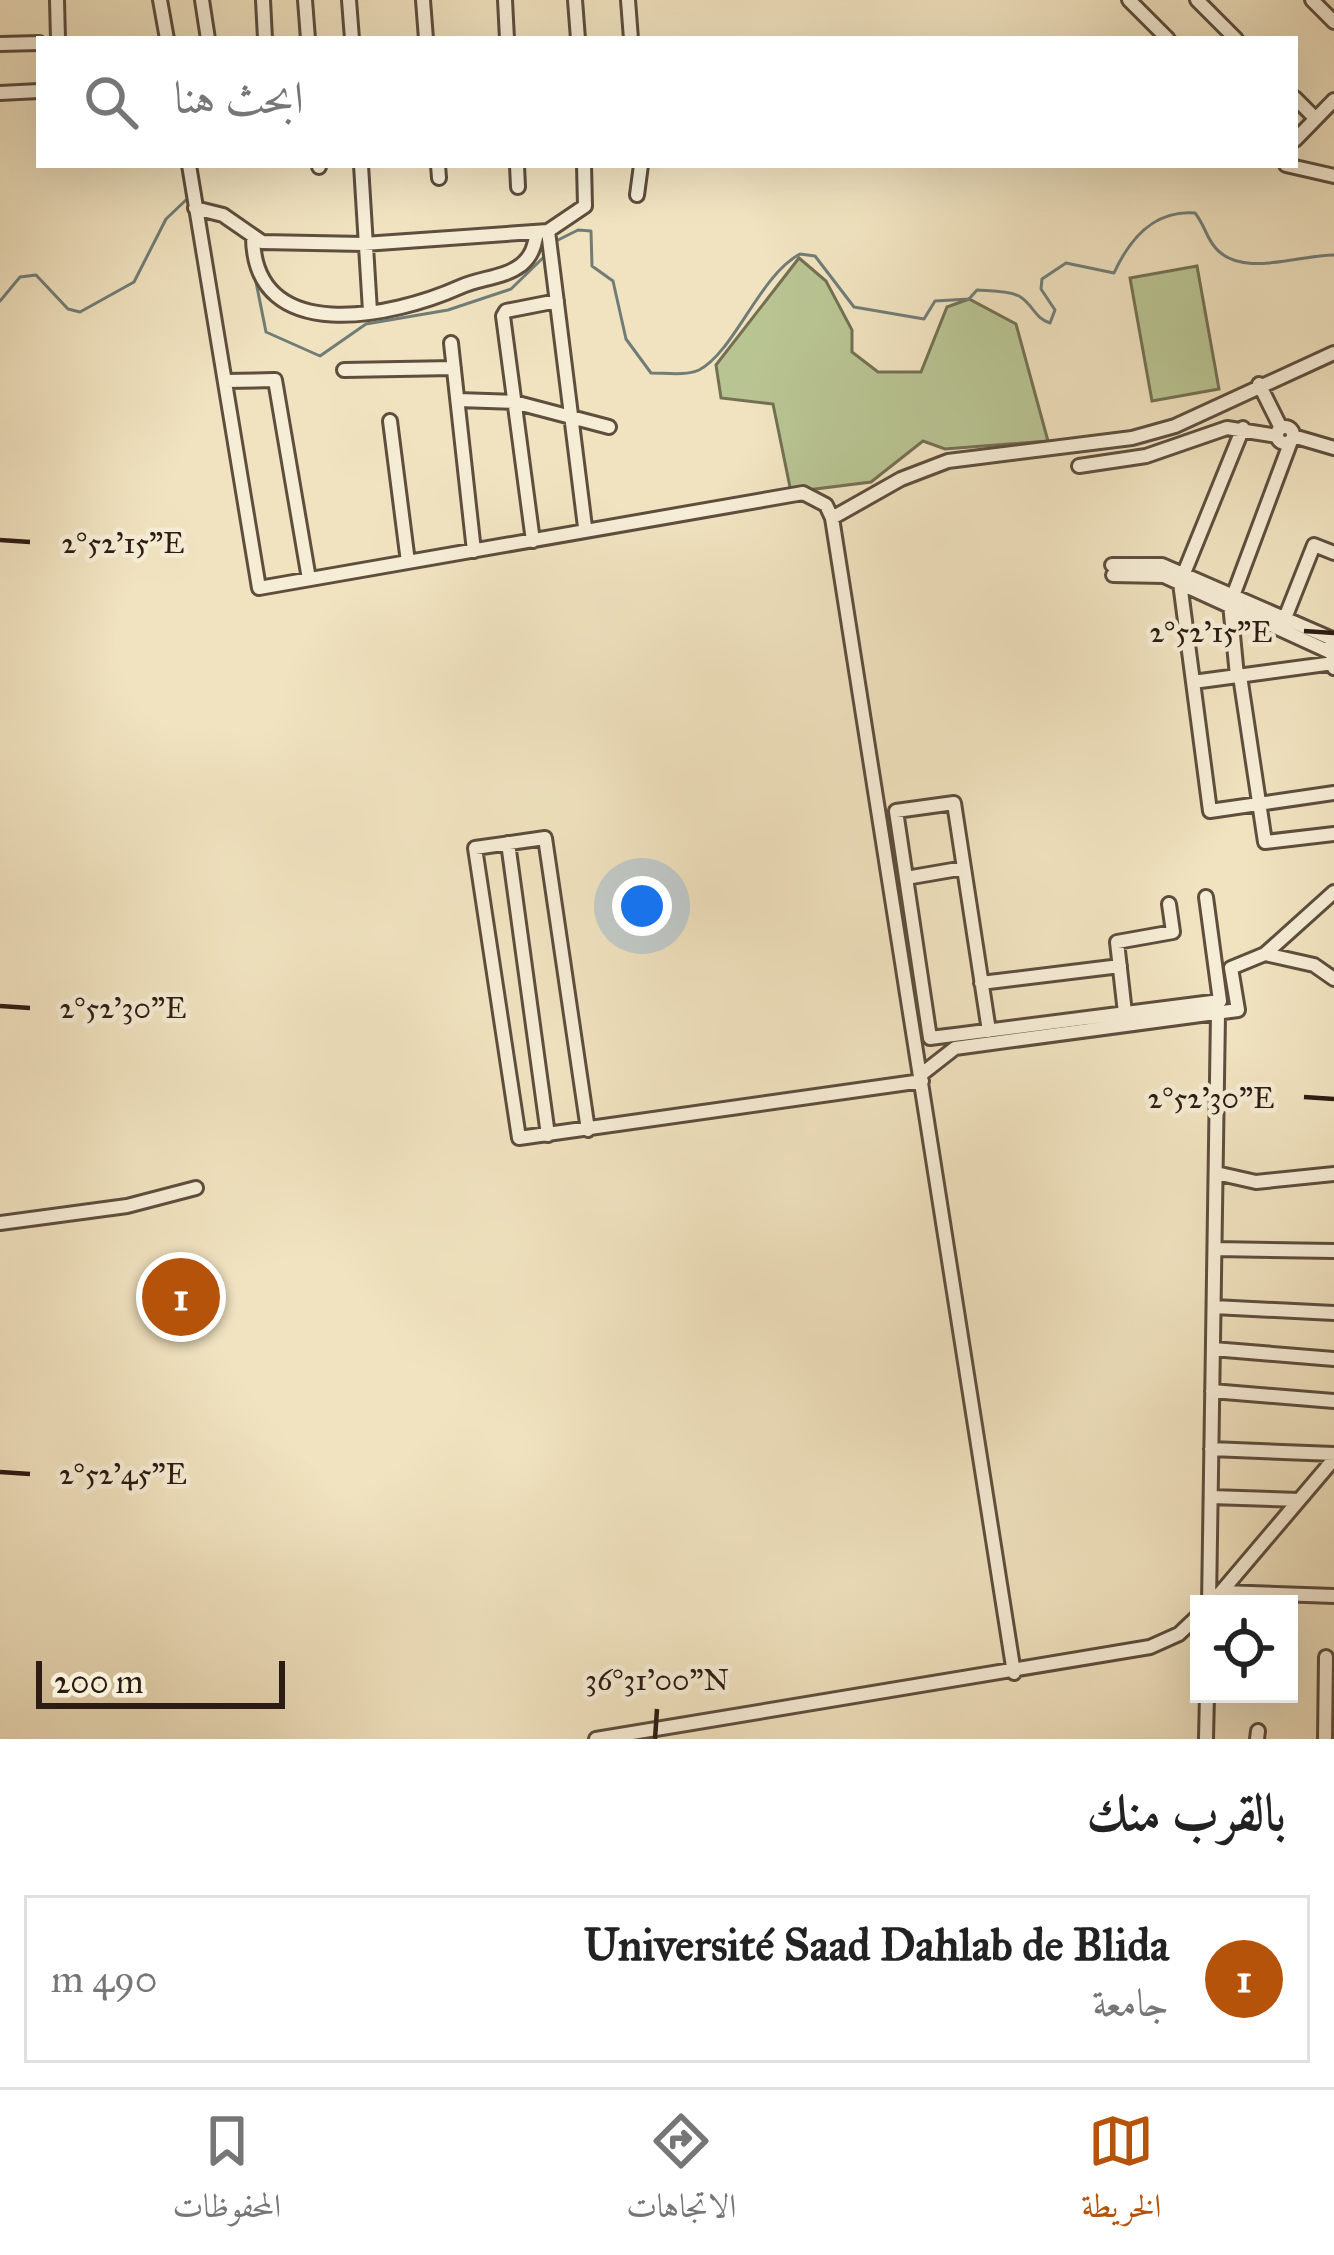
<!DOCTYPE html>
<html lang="ar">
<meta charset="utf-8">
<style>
:root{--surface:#fff;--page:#f2f2f2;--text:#222;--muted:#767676;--line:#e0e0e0;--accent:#b45309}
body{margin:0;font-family:"IM FELL Great Primer",Amiri,serif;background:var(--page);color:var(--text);direction:rtl}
.controls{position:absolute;right:36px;bottom:36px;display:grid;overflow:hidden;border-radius:0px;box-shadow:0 12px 48px #0002}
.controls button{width:108px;height:108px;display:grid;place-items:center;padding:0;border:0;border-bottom:3px solid var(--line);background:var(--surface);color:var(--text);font:60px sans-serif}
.scale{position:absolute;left:36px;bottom:30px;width:249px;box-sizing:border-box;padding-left:12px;border:6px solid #2d1c13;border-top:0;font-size:33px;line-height:42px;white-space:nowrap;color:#2d1c13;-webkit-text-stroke:9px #f6edd6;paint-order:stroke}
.you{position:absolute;left:642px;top:906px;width:42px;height:42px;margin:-30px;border:9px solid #fff;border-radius:50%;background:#1a73e8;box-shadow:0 0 0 18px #1a73e833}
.badge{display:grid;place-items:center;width:78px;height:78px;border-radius:50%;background:var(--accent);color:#fff;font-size:39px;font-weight:700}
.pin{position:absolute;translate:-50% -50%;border:6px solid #fff;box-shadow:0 3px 12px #0006}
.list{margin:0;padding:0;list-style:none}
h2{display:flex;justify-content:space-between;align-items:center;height:156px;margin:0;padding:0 48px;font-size:51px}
h2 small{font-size:39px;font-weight:400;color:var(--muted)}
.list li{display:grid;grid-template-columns:78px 1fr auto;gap:36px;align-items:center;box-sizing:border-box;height:168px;margin:0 24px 24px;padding:0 24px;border:3px solid var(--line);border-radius:0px}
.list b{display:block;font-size:45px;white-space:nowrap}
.list p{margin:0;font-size:39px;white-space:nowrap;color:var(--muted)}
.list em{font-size:39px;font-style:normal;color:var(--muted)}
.icon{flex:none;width:66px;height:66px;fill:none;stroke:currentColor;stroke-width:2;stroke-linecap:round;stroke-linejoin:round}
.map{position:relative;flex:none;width:1334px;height:1739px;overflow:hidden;direction:ltr}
.search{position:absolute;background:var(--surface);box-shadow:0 12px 48px #0002;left:36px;right:36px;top:36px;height:132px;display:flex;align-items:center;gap:30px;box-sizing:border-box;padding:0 42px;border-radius:0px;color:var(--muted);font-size:45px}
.sheet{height:348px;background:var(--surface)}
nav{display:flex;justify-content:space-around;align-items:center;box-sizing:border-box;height:168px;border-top:3px solid var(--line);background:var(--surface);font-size:33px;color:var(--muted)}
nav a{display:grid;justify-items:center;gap:6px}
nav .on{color:var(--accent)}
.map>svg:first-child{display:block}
.green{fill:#b9c493;stroke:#737053;stroke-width:3}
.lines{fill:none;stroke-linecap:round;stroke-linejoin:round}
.stream{stroke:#707d77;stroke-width:3}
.minor-casing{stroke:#5e4e3e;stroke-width:18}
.minor{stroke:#f6edd6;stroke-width:12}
.ticks{fill:none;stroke:#2d1c13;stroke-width:4.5}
.ticks-label{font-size:30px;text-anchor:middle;fill:#2d1c13;stroke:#f6edd6;stroke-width:9;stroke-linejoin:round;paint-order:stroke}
</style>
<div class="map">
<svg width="1334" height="1739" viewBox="0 0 1334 1739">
<rect width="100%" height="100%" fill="#f1e3c0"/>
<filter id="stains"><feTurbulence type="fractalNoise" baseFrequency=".00167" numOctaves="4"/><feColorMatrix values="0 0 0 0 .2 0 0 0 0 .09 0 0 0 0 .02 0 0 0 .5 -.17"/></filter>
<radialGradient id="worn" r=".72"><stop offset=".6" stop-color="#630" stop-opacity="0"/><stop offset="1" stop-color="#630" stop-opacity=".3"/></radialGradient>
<path class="green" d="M799,258L826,281L852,330V352L878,372H921L947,307L969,299L1016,324L1048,441L945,449L923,441L871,482L791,492L773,404L721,398L716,365Z
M1197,266L1219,389L1152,401L1130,278Z"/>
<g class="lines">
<path class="stream" d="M554,242L578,230L591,231L592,266L613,281L626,339L651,373C666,373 686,376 699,370C734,352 760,275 800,254L815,256L854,307L924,319L935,301L969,299L977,290C989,291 1007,290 1019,296C1033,304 1034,318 1050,323L1055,310L1041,289L1042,279L1066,263L1114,273C1130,238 1154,210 1195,213C1204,224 1206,236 1214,246C1239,280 1302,254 1334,255
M250,252L266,332L320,356L366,324L448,310L511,289L547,254
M0,301L20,277L36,275L68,309L80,312L134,282L166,219L186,200L191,202"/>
<defs>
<path id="minor" d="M57,0L58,39
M160,0L167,39
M202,0L208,39
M263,0L265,39
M305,0L308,39
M349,0L352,39
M423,0L426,39
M505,0L507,39
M575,0L578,39
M628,0L631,39
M1129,0L1168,39
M1197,0L1236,39
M1312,0L1334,22
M0,44L39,43
M0,93L39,91
M1295,98L1315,118
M1295,140L1334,100
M189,165L259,588L803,493L826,505L832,518
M319,165V167
M361,165L370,311
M438,165L439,178
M517,165L518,187
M1286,165L1334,176
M637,195L641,165
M195,208L223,215L262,242L364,244L548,231L585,206L584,165
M548,231L585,527
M253,237C254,347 393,317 460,287C479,278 504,278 521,265C532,256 534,247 537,233
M451,343L474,551
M344,370L454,368
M225,381L275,380L309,579
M1259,384L1281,428
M458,400L514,402L609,427
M390,421L408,562
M1277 435a8 8 0 1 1 16 0a8 8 0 1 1-16 0Z
M1243,428L1180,583L1210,811L1334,793
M1293,436L1334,448
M1079,466L1146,456L1227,428L1277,436
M533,541L503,316L506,311L557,301
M1112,565H1162L1330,638L1334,668
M1113,575L1164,576L1332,653
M1285,618L1314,545L1334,553
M1237,676L1230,604L1291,441
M1240,676L1265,842L1334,834
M1193,682L1334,663
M508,843L548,1135
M906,878L964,868
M1265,954L1314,965L1334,979
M981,983L1120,966
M1125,1013L1117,942L1173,932L1169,904
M989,1031L954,803L896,811L930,1038C1027,1026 1124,1013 1220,1001L1206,897
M923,1073L955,1048L1238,1010L1231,968L1265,954L1334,892
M588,1130L545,838L475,848L519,1138L922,1081
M1216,1173L1256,1182L1334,1174
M0,1223L127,1206L196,1188
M1215,1249L1334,1251
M1214,1307L1334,1313
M1213,1349L1334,1359
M1212,1391L1334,1401
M1211,1449L1334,1454
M1211,1497L1299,1500
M1222,1592L1334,1596
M1209,1604L1218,1014
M1211,1604L1334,1459
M1014,1673L832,518L901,479L948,461L1132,438L1175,426L1334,353
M596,1739L1150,1647L1179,1634L1199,1615
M1206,1739L1207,1694
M1257,1739L1258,1731
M1325,1739L1326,1657"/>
</defs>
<use href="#minor" class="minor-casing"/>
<use href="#minor" class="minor"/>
</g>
<path class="ticks" d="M0,540L30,542M1304,631L1334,633M0,1006L30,1008M1304,1097L1334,1099M0,1472L30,1474M655,1739L657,1709"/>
<g class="ticks-label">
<text x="123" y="553">2°52'15"E</text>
<text x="1211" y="642">2°52'15"E</text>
<text x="123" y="1018">2°52'30"E</text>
<text x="1211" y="1108">2°52'30"E</text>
<text x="123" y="1484">2°52'45"E</text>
<text x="657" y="1690">36°31'00"N</text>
</g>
<rect width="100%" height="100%" filter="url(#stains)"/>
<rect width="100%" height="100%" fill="url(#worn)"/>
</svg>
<div class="controls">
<button><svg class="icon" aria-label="locate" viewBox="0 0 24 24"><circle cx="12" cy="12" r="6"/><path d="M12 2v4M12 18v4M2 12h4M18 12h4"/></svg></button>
</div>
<div class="scale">200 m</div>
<div class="you"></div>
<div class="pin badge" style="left:181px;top:1297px">1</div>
<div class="search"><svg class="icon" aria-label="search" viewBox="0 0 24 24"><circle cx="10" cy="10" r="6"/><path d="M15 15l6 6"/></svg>ابحث هنا</div>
</div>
<section class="sheet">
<h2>بالقرب منك<small></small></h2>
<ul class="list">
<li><span class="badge">1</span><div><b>Université Saad Dahlab de Blida</b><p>جامعة</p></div><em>490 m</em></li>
</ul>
</section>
<nav>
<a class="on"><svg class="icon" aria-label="map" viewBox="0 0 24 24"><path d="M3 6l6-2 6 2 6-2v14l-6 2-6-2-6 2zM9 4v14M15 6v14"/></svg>الخريطة</a>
<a><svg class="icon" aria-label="directions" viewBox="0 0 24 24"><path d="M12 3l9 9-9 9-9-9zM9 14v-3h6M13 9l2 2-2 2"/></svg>الاتجاهات</a>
<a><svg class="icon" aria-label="saved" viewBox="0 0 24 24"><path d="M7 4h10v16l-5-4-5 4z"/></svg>المحفوظات</a>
</nav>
